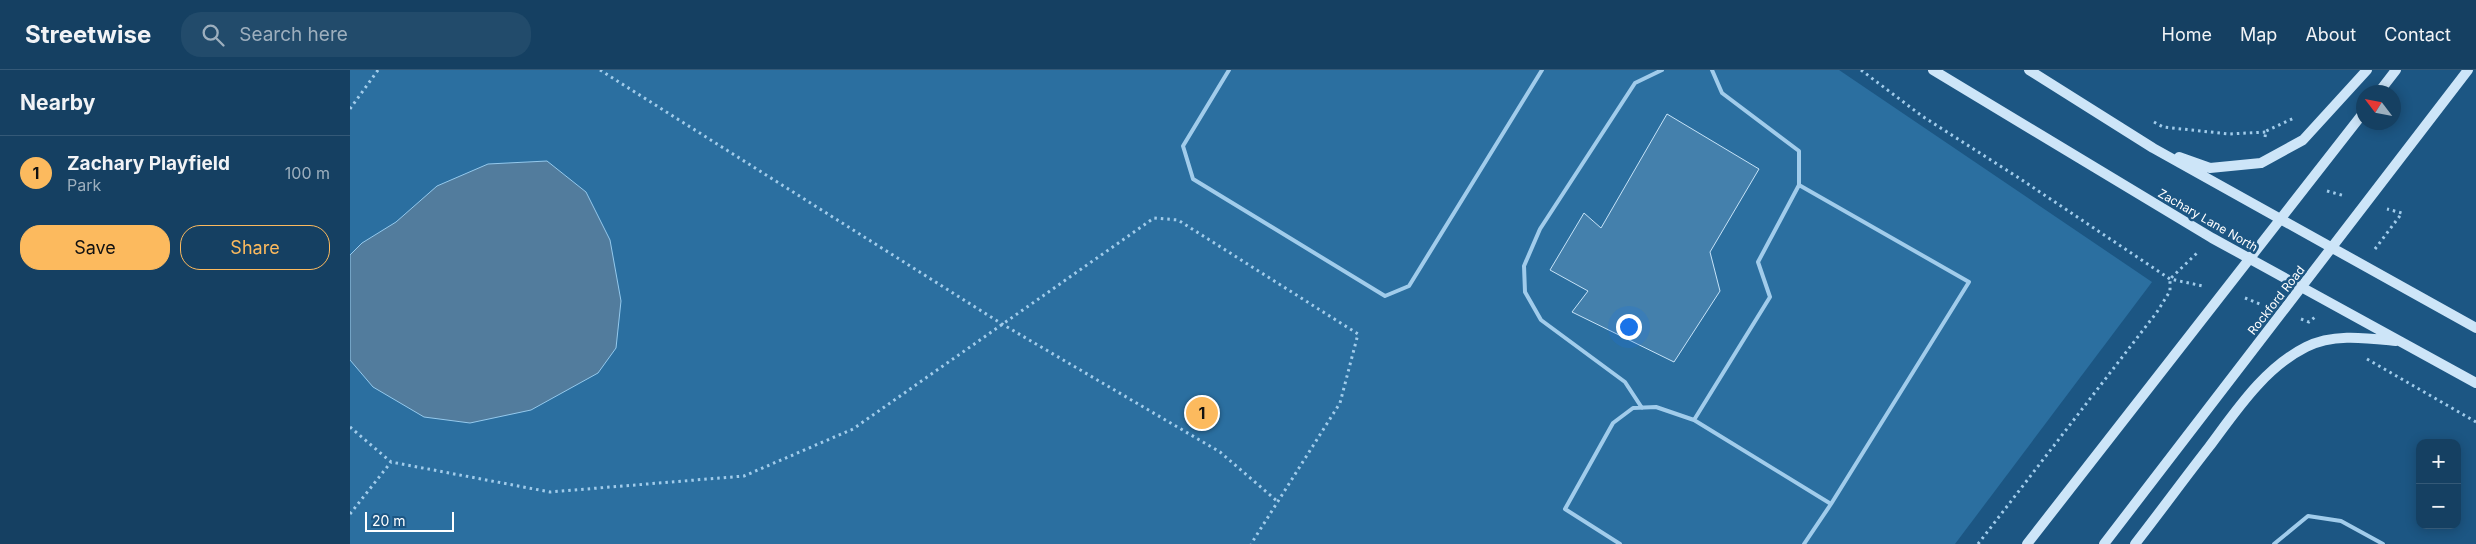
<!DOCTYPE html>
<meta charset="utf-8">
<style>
:root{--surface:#154062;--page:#224b6b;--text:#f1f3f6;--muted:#9dafbe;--line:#345977;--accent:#fcba5e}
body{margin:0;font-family:Inter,sans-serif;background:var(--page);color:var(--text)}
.controls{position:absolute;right:15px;bottom:15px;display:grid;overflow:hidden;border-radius:10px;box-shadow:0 2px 12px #0003}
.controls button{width:45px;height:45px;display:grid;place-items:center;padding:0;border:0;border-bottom:1px solid var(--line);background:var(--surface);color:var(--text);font:25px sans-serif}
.compass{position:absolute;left:2006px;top:15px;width:45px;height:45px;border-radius:50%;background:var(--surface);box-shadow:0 2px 12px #0003;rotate:302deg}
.scale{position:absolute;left:15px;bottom:12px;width:89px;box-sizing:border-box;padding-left:5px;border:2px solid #fff;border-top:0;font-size:14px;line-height:18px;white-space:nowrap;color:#fff;-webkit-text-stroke:4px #1c5683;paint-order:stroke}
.you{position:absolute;left:1278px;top:256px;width:18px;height:18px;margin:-12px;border:4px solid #fff;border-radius:50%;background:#1a73e8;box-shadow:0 0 0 8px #1a73e833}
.badge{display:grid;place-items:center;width:32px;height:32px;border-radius:50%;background:var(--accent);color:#111;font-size:16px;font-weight:700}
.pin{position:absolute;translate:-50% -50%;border:2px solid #fff;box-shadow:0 1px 5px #0006}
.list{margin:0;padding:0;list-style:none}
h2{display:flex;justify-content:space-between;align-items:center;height:65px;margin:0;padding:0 20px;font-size:21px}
h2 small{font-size:16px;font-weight:400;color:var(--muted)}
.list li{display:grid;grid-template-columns:32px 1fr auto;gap:15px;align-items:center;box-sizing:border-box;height:75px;padding:0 20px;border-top:1px solid var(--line)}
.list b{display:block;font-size:19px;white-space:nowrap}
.list p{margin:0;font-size:16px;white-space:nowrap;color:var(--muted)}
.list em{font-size:16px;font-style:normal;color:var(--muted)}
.actions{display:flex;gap:10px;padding:15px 20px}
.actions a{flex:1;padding:11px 0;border:1px solid var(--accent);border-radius:20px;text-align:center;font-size:18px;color:var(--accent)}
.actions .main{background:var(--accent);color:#111}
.icon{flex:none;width:28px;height:28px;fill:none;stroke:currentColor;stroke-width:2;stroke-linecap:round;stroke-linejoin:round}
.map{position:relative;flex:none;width:2126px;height:474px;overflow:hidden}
header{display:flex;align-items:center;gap:30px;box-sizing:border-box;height:70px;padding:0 25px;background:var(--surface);border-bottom:1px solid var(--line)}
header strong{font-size:24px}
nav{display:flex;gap:28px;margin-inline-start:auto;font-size:18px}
.search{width:350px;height:45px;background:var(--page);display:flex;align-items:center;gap:12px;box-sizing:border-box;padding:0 18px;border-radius:20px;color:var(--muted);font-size:19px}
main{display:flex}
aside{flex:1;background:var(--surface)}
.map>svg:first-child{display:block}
.green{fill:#2b6fa0}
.water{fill:#527c9d;stroke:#94c9ed}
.building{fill:#4480ac;stroke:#c6e3f8}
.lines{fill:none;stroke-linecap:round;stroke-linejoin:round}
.path{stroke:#a1cceb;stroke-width:3;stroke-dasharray:2.5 4;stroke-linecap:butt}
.lane{stroke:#a1cceb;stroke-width:4}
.secondary{stroke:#cde5f8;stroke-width:10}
.labels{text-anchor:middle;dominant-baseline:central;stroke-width:5;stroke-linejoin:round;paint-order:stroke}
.street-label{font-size:12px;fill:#fff;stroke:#1c5683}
</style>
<header>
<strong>Streetwise</strong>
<div class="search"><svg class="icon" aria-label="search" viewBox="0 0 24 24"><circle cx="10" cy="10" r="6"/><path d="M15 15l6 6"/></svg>Search here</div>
<nav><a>Home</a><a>Map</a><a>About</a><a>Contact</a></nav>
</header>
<main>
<aside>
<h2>Nearby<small></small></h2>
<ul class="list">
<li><span class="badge">1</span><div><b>Zachary Playfield</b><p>Park</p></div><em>100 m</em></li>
</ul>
<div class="actions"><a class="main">Save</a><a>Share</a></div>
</aside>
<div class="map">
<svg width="2126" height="474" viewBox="0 0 2126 474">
<rect width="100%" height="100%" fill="#1c5683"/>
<path class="green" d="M0,0H1489L1802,212L1605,474H0Z"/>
<path class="water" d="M197,91L236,122L260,170L271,231L266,278L248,303L181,340L120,353L74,347L23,317L0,290V185L12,173L46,152L87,116L138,94Z"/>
<path class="building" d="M1317,44L1409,99L1360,182L1370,221L1324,292L1222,242L1238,221L1200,200L1234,143L1251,158Z"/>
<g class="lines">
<path class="path" d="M250,0L652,254L870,382L927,431
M1511,0L1572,46L1669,108L1820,209L1853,216
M0,39L28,0
M1804,52L1813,57L1879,64L1916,62
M1915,67L1916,61L1944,48
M1977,121L1995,126
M2025,179L2052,143L2037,139
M1895,228L1912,235
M1951,249L1959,252L1965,247
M2017,289L2126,352
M0,357L41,392L200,422L394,406L503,359L804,148L828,150L1008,264L990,333L901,474
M0,444L41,392
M1628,474L1807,242L1820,221V209L1847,183"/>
<path class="lane" d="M879,0L833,76L843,109L1035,226L1059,216L1192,0
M1362,0L1372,23L1449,81V115L1408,192L1420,227L1344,350L1481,434L1619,212L1449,115
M1292,338L1275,312L1191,250L1175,222L1174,196L1190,159L1285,13L1312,0
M1270,474L1215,439L1263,353L1283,338L1306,337L1344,350
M1454,474L1481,434
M1924,474L1958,446L1991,451L2033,474"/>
<path class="secondary" d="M1583,0L1862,168L2126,313
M1679,0L1803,78L2126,258
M2029,22L2046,0
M1829,87L1860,98L1911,93L1953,70L2017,0
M1677,474L2014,42
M1754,474L2118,0
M1785,474C1810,442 1834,409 1859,377C1886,341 1914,298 1956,277C1983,263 2017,268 2046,271"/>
</g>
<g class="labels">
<g class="street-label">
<text transform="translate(1858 150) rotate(30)">Zachary Lane North</text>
<text transform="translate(1926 230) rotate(-52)">Rockford Road</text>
</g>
</g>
</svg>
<div class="controls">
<button>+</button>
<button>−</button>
</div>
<svg class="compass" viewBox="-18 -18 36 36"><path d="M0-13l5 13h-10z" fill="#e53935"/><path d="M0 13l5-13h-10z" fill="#9dafbe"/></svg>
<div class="scale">20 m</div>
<div class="you"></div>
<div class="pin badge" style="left:852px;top:343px">1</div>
</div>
</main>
